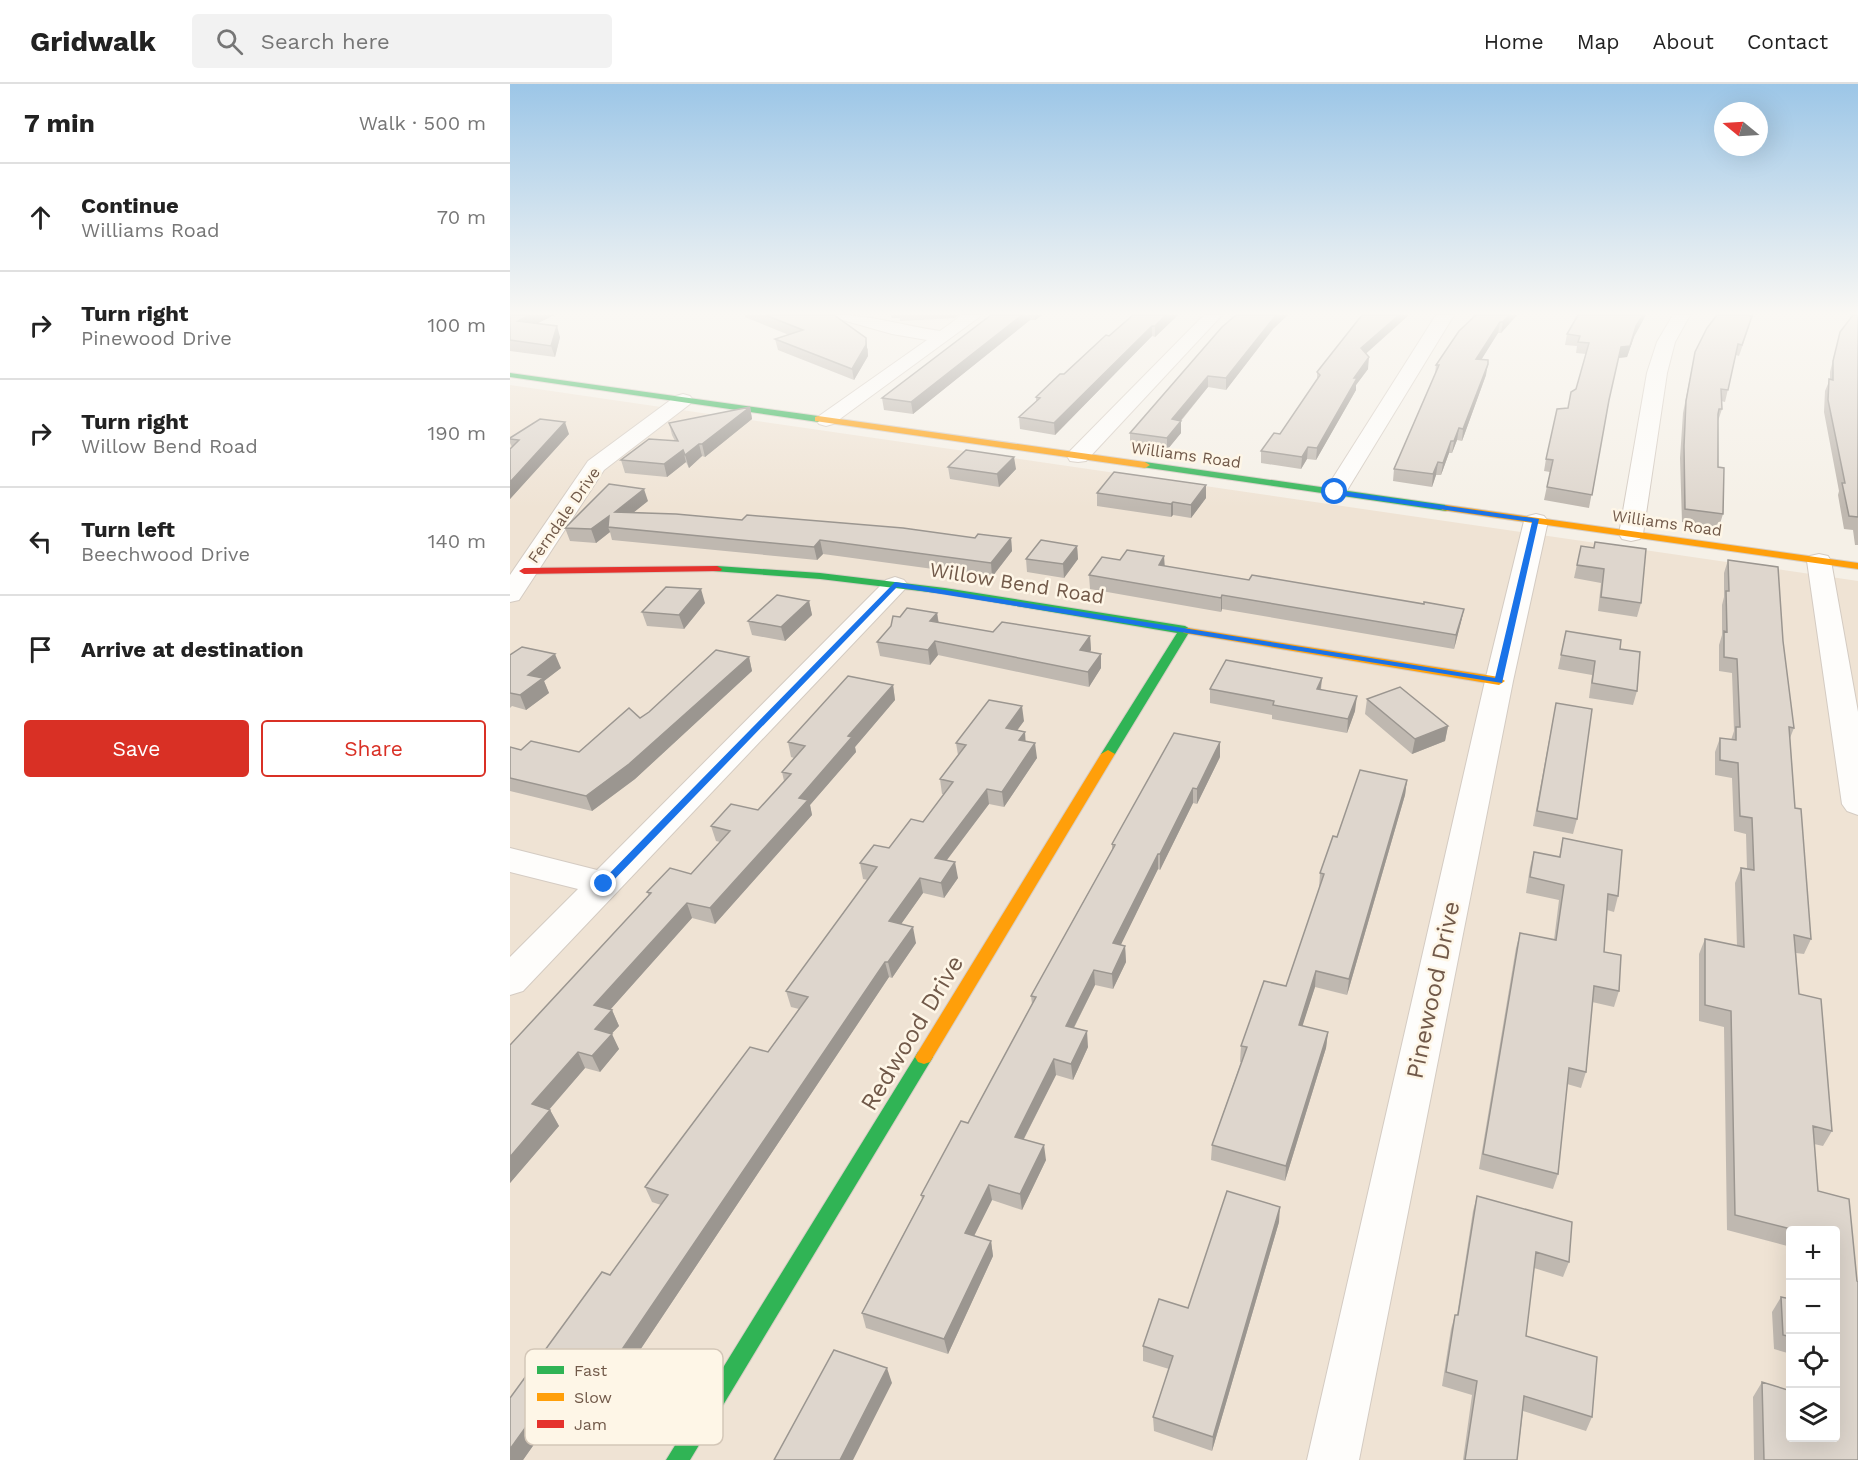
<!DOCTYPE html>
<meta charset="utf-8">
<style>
:root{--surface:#fff;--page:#f2f2f2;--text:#222;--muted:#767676;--line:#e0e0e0;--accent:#d93025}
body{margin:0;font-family:"Work Sans",sans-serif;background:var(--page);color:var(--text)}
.controls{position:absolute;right:18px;bottom:18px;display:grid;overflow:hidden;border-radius:6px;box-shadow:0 6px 24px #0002}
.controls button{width:54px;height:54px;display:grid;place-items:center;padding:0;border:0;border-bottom:2px solid var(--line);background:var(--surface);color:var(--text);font:30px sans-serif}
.compass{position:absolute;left:1204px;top:18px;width:54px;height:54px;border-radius:50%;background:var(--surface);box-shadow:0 6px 24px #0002;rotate:288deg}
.stop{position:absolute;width:18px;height:18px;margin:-14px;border:4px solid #1a73e8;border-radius:50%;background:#fff}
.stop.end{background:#1a73e8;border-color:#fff;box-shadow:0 2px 6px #0008}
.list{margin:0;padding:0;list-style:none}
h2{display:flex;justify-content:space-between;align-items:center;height:78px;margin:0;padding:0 24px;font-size:26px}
h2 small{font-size:20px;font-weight:400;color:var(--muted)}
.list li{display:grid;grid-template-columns:39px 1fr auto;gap:18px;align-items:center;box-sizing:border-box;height:108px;padding:0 24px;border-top:2px solid var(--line)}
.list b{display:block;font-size:22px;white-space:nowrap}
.list p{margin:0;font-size:20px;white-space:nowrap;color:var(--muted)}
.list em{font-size:20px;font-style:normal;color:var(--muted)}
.actions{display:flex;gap:12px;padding:18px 24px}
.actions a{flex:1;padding:14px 0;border:2px solid var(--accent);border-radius:6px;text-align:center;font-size:21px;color:var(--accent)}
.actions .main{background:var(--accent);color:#fff}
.icon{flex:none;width:33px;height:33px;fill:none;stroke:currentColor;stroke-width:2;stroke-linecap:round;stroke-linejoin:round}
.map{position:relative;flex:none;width:1348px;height:1376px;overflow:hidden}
header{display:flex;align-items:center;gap:36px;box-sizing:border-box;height:84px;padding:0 30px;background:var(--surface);border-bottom:2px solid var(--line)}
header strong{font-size:28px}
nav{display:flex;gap:33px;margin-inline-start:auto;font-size:21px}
.search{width:420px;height:54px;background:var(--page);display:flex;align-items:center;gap:15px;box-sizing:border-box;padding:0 21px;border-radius:6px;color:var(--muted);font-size:22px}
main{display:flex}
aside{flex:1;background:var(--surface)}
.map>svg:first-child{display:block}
.residential{fill:#efe3d4;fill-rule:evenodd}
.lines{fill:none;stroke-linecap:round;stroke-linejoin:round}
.street-casing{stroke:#d4cbc2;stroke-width:2}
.fast-casing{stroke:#d6cdc4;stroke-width:2}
.slow-casing{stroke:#d6cdc4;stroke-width:2}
.jam-casing{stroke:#d6cdc4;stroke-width:2}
.street{fill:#fefdfb;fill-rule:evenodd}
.fast{fill:#30b455;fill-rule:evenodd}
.slow{fill:#ff9f0a;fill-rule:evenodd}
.jam{fill:#e5322d;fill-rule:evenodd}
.wall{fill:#bfb8b0}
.shaded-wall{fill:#9b9690}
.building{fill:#ded6cd;stroke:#9b9690;stroke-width:1.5}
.route{fill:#1a73e8}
.labels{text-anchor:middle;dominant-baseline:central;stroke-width:5;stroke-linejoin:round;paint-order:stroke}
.far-street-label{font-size:16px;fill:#715949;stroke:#fef6e7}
.street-label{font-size:20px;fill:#715949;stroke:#fef6e7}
.near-street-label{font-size:24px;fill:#715949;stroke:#fef6e7}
.key{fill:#fef6e7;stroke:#d4c7b8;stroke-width:1.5}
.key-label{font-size:16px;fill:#715949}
</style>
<header>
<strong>Gridwalk</strong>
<div class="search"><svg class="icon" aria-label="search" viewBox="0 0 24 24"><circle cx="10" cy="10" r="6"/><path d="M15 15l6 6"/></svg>Search here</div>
<nav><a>Home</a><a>Map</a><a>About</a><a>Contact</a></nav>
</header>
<main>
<aside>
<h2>7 min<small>Walk · 500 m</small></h2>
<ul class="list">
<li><svg class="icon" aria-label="ahead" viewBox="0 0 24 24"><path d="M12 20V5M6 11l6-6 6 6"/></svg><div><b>Continue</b><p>Williams Road</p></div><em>70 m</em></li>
<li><svg class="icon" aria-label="right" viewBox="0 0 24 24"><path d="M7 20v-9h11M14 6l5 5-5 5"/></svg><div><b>Turn right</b><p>Pinewood Drive</p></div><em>100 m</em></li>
<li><svg class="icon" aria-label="right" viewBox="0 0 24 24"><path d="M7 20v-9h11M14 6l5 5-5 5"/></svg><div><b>Turn right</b><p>Willow Bend Road</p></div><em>190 m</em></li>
<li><svg class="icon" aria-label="left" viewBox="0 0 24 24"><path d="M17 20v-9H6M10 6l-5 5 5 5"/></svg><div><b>Turn left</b><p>Beechwood Drive</p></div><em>140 m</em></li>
<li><svg class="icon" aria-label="arrive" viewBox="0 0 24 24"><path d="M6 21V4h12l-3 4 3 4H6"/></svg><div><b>Arrive at destination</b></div></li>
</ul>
<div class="actions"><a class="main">Save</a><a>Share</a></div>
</aside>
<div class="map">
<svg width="1348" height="1376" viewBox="0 0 1348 1376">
<rect width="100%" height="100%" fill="#f5f0e7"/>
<path class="residential" d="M0,301L1348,497V1376H0ZM1280,1146H1326V1354H1280Z"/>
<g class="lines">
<defs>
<path id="street" d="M327,231C361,231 395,242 430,247L452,231H472L323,340L316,342L309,340L306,336L309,332L417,256L382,250L329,235Z
M694,231H712L576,377L568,378L560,377L557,372L560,367Z
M926,231H944L833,413L825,415L817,413L814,408Z
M1163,231H1180L1165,258L1157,289L1133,450L1130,455L1121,457L1112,455L1109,450L1137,289L1147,258Z
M173,310L180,312L183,316L180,320L94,386L9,516L0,518V491L78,377L166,312Z
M1026,430L1034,432L1038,437L1003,597L849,1376H797L975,597L1014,437L1018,432Z
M1309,470L1318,472L1321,477L1348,628V731L1337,727L1332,720L1297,477L1300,472Z
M385,493L394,496L398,501L394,506L13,907L0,911V873L68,805L0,788V764L87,786L376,496Z"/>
<path id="fast" d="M0,289L308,332L312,335L308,338L0,293Z
M635,378L936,421L941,424L936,427L632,383L630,381Z
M207,482L310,489L435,504L675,542L684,547L678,550L605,670L598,674L591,670L667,549L435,510L310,495L203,487L202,485Z
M414,966L420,968L423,973L420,978L180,1376H156L408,968Z"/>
<path id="slow" d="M308,332L635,378L640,381L635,384L305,337V333Z
M936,421L1348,479V485L932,426L931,424Z
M678,544L989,593L995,597L989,601L674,549L672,547L674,545Z
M598,666L605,670L420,978L414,980L408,978L405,973L408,968L591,670Z"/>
<path id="jam" d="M207,482L212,485L211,487L14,490L9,487L14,484Z"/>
</defs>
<use href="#street" class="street-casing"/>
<use href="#fast" class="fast-casing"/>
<use href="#slow" class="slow-casing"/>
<use href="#jam" class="jam-casing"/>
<use href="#street" class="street"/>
<use href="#fast" class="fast"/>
<use href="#slow" class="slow"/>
<use href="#jam" class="jam"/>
</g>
<path class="wall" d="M0,231H44L28,239L50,253L45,273L0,267Z
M235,231H324L358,265V272L344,296L268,266L265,255L279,251L235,233Z
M381,231H449L445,234L390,237V234H382Z
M481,231H532L525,236H520L403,330L374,326L372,314Z
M668,231L645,253L642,252L545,351L510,345L509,333L526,318V313L599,252Z
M963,231H1007L991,249H988L971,275L976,291L952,357L947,356L942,369H939L931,391H926L922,403L883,397L884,385L925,290L926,281L963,234Z
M1243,231L1241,232L1239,243L1229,272L1226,271L1215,318L1211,317L1212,325L1208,337V383L1213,430L1209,443L1172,438L1170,374L1173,329L1185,268Z
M1348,231V461H1345L1343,446L1334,445L1328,411L1329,407L1314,328L1315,307L1320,295V288L1330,248Z
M763,245L716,306L698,303L671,337V349L657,366L620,361V349Z
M1057,250L1124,253L1117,273L1108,274L1099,317L1079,424L1034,416L1040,388L1034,387L1036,375L1066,305L1076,270L1066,269L1067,262L1055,261Z
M856,270L858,285L846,301V306L806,376L797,375L791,385L751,379V367L770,350L807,296V288Z
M240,323L242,335L195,373L192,372L179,384L176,378L157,393L115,389L111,376L165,357L162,351L159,339Z
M59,350L0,415V365L2,363L0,359V354Z
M438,383L506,385L489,403L440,395Z
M696,401V414L681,434L663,431L661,433L587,422V409Z
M138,417L124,428L465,454H501L502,467L482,493L313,470L307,476L102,456L100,448L86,459L60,457L55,444Z
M1085,458L1131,519L1127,533L1088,527L1091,499L1064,494L1071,462L1083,464Z
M567,462L568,475L554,494L517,488L516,475Z
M1218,476L1268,483L1273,557L1284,644L1280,654L1285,724L1291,725L1301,855L1294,870L1286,869L1289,910L1311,915L1322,1047L1313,1062L1304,1060L1308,1107L1339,1115L1347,1197L1348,1198V1376H1244L1243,1313L1252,1298L1281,1307V1353H1326V1146H1281V1163L1217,1146L1214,943L1189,937V870L1195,855L1227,862L1225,799L1231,784L1237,785L1236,750L1224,747L1222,694L1205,691V668L1210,654L1221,656L1224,647L1222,589L1209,587V561L1212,551V521L1214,513V489Z
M655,482L739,496L914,520L954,525L951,538L944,565L712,525L711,528L580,505L579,491Z
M299,517L302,531L275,557L242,551L238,537Z
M195,519L174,545L137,542L132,528Z
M427,529L429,539L483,548L580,552L581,566L580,568L591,584L579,603L428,571L420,581L370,572L367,558L390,533Z
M1056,547L1110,565L1127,607L1123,621L1079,614L1082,591L1048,585Z
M0,571L51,584L34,597L39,609L16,626L2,622L0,624Z
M239,573L242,587L125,695L82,727L0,707V663L11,666L69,668L130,634Z
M812,594L811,606L845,627L837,649L762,635V631L700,619V605Z
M383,601L385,616L345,663L346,668L300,721L302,731L205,840L182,834L100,926H102L109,942L101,950L109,965L90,988L75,984L39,1026H40L49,1042L0,1099V961L139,812L137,808L181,790L210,758L206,757L201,742L248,726L274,697L272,688L284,674L281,673L278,658Z
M857,615L938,642L935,657L902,670L855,630Z
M1046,619L1067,735L1063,750L1023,742Z
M514,637L507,646L527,674L494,723L479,720L437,776L448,794L434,814L413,809L391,840L406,859L382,894L379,893L84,1335L51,1322L13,1376H0L100,1191L151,1121L142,1118L135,1103L258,968L289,925L281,923L276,907L358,796L353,795L350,779L379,764L413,738L434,710H432L430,695L448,671L446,659Z
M710,673L687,720L683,719L650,786L648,785L610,861L615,862L616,878L603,905L585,901L564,944L578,963L563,996L546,991L514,1055L536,1076L512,1126L482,1116L464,1152L481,1157L483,1172L438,1270L356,1244L352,1229L412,1115L411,1111L458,1039L522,920L521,912L602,766V760Z
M897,696L895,711L837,911L805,903L792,942L818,948L816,964L775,1097L701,1076L702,1061L731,978H730L731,962L776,902L809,805L810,789L827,753Z
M1053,754L1108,812L1104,828L1097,826L1094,868L1109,907L1104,923L1082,918L1076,988L1071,1004L1057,1000L1048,1090L1043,1105L969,1085L1006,864L1010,849L1044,856L1049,816L1016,809L1020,783L1024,768L1049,773Z
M967,1112L1059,1178L1053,1193L1024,1184L1016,1252L1082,1333L1076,1347L1013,1327L1007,1376H953L962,1311L932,1302L941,1245L945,1231H947L963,1127Z
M769,1138L702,1367L644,1347L643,1333L659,1285L633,1277V1262L678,1224Z
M1271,1213L1281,1215V1270L1264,1265L1262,1228Z"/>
<path class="shaded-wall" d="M19,231H44L12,247L8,237Z
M381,231H389L390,234H382Z
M512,231H520V236L403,330L401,318Z
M525,231H532L525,236Z
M656,231H668L645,253V242Z
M767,231H778L763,245L716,306V294L763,235Z
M889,231H899L850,275L851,264Z
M999,231H1007L991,249L993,238Z
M1133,231H1136L1124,253L1117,273L1108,274L1111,263L1126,242Z
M990,238L988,249L965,286L966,275Z
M47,242L50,253L45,273L41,262Z
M642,242V252L545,351L544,339Z
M356,254L358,272L344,296L342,285Z
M859,273L858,285L846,301V306L806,376L807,364L844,294Z
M978,280L976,291L952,357L953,345Z
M698,292V303L662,347V335Z
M240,323L242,335L195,373L192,360Z
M671,337V349L657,366V354Z
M55,338L59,350L0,415V398Z
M949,344L947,356L942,369L944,357Z
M941,357L939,369L931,391L933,379Z
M189,360L192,372L179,384L175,371Z
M798,363L797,375L791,385L792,373Z
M173,366L176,378L157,393L154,380Z
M504,373L506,385L489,403L487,390Z
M928,378L926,391L922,403L923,390Z
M696,401V414L681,434V421Z
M134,405L138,417L109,440L105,428Z
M663,418V431L661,433V420Z
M99,432L98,443L100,448L86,459L81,445Z
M501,454L502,467L482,493L481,479Z
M310,456L313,470L307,476L304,463Z
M567,462L568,475L554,494L553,480Z
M654,472L655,485L649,481Z
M191,505L195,519L174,545L169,531Z
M712,511V525L711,528V514Z
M299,517L302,531L275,557L271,543Z
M954,525L951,538L944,565L946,551Z
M427,529L429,543L420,537Z
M580,552L581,566L571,580L570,566Z
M425,557L428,571L420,581L418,566Z
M45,570L51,584L34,597L39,609L16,626L10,611L18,591Z
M591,570V584L579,603L578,588Z
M239,573L242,587L125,695L82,727L76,712Z
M812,594L810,608L807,605Z
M383,601L385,616L345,663L346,668L300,721L302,731L205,840L200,824L338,652Z
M847,612L845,627L837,649L838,635Z
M512,622L514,637L498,659L496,644Z
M938,642L935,657L902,670L905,655Z
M515,648L516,663L509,656Z
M710,658V673L687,720V705Z
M525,659L527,674L494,723L492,708Z
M897,696L895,711L837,911L839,895Z
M683,704V719L650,786V770Z
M477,705L479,720L427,789L425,774Z
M648,770V785L604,875L603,859Z
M445,778L448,794L434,814L431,799Z
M410,794L413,809L382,853L379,837Z
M177,819L182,834L91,936L84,921Z
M403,843L406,859L382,894L378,878Z
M615,862L616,878L603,905L602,890Z
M375,878L379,893L84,1335L75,1320Z
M584,886L585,901L557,957L556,942Z
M806,887L805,903L788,956L789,941Z
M102,926L109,942L92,960L85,945Z
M577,947L578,963L563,996L561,980Z
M818,948L816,964L775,1097L776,1082Z
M102,950L109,965L90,988L82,972Z
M68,968L75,984L30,1036L22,1020Z
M544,975L546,991L507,1068L505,1053Z
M40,1026L49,1042L0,1099V1073Z
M534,1061L536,1076L512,1126L510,1110Z
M479,1101L482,1116L458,1164L455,1149Z
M770,1123L769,1138L702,1367L703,1353Z
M481,1157L483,1172L438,1270L434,1255Z
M377,1284L382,1299L343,1376H330Z
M41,1308L51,1322L13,1376H0V1365Z"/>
<path class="building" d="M0,231H19L8,237L47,242L41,262L0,256Z
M255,231H324L356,254V261L342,285L265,255L293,246Z
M481,231H512L401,318L372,314Z
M623,231H656L645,242H642L544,339L509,333L530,314L526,313L550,290H554L596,251L599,252Z
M726,231H767L763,235L716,294L698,292L662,335L671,337L657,354L620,349L712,243Z
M852,231H889L851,264L859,273L844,294H847L807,364L798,363L792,373L751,367L764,349L770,350L810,291L807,288Z
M966,231H999L993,238H990L966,275L978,276V280L953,345L949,344L944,357H941L933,379L928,378L923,390L884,385L929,281H926L949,247Z
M1068,231H1133L1126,242L1120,262L1111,263L1099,316L1082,411L1037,403L1043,376L1036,375L1047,325L1058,324L1061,308L1066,305L1079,259L1068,258L1070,252L1057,250Z
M1207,231H1235L1242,232L1232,261L1228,260L1218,306L1211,305L1212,325H1209L1208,330V383L1214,384L1213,430L1175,425L1174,362L1176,317L1185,268L1197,244Z
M1343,231H1348V433L1339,432L1332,399H1335L1318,316L1319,295L1323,296V277L1330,248Z
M240,323L192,360H189L175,371L173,366L154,380L111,376L139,355L168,357L159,339Z
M30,335L55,338L0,398V365L9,356L0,355V354Z
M456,366L504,373L487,390L438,383Z
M604,388L696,401L681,421L663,418L661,420L587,409Z
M99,400L134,405L105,428L166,430L232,436L237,431L393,444L465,454L468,450L501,454L481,479L310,456L304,463L98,443L99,432L81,445L55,444Z
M531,456L567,462L553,480L516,475Z
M1085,458L1136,465L1131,519L1091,513L1094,485L1067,481L1071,462L1084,464Z
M617,466L654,472L649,481L739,496L742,491L914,520V518L954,525L946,551L712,511L711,514L579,491L592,473L610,476Z
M1218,476L1268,483L1273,557L1284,644L1279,643L1285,724L1291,725L1301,855L1284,851L1289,910L1311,915L1322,1047L1303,1042L1308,1107L1339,1115L1347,1197L1348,1198V1376H1254L1252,1298L1281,1307V1353H1326V1146H1285L1225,1131L1221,927L1195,921V855L1234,863L1231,784L1244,786L1242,734L1230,732L1228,679L1210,676V654L1226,656V643H1230L1227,575L1214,573V547L1217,548L1216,507H1219Z
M156,503L191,505L169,531L132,528Z
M267,511L299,517L271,543L238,537Z
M397,524L427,529L420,537L483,548L492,538L580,552L570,566L591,570L578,588L425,557L418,566L367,558L381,542L383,532L390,533Z
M1056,547L1111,556L1110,565L1130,568L1127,607L1082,599L1085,577L1051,571Z
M12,563L45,570L18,591L33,594L10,611L0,609V571Z
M206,566L239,573L119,680L76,712L0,694V663L11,666L21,657L69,668L119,624L130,634L139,628Z
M716,576L812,594L807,605L847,612L838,635L763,621L764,617L700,605Z
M338,592L383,601L338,652L342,653L289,714L298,716L200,824L177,819L84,921L102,926L85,945L102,950L82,972L68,968L22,1020L40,1026L0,1073V961L141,809L137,808L160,784L181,790L220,747L201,742L221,720L248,726L281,690L272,688L295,662L278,658Z
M890,603L938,642L905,655L857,615Z
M479,616L512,622L496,644L515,648L509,656L525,659L492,708L477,705L425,774L445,778L431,799L410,794L379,837L403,843L378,878H375L75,1320L41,1308L0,1365V1314L92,1188L100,1191L158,1111L135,1103L240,963L258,968L298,913L276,907L367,783L350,779L364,761L379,764L401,735L413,738L443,698L430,695L456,661L446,659Z
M1046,619L1082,625L1067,735L1027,727Z
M664,649L710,658L687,705L683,704L650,770H648L603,859L615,862L602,890L584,886L556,942L577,947L561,980L544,975L505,1053L534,1061L510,1110L479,1101L455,1149L481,1157L434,1255L352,1229L414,1112L411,1111L451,1037L458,1039L526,913L521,912L605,761L602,760Z
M850,686L897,696L839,895L806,887L789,941L818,948L776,1082L702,1061L737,963L731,962L754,897L776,902L814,790L810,789L823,752L827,753Z
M1053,754L1112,766L1108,812L1098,810L1094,868L1111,871L1109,907L1084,902L1076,988L1059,984L1048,1090L973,1070L1010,849L1046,856L1054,801L1020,793L1024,768L1050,773Z
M717,1107L770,1123L703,1353L643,1333L663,1272L633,1262L649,1215L678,1224Z
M967,1112L1062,1138L1059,1178L1026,1168L1016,1252L1087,1273L1082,1333L1014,1312L1007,1376H955L967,1297L936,1288L945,1231H948Z
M1271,1213L1281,1215V1253L1273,1251Z
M324,1266L377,1284L330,1376H264Z"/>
<linearGradient id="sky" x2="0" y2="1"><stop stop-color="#9cc6e7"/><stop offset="0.54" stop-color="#faf8f4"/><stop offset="1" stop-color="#faf8f4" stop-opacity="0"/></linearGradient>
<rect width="1348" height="424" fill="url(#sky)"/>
<path class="route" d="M825,406L1029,435L992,599L387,503L98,802L94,804L89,800L385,498L985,594L1022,438L822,410Z"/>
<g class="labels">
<g class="far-street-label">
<text transform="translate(676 371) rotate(8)">Williams Road</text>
<text transform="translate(54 431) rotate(-55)">Ferndale Drive</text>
<text transform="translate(1157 439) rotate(8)">Williams Road</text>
</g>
<g class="street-label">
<text transform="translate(507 499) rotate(9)">Willow Bend Road</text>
</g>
<g class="near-street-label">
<text transform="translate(923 906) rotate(-78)">Pinewood Drive</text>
<text transform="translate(402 949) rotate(-59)">Redwood Drive</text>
</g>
</g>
<rect x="15" y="1265" width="198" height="96" rx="9" class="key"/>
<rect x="27" y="1282" width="27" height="8" fill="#30b455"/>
<rect x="27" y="1309" width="27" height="8" fill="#ff9f0a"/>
<rect x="27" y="1336" width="27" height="8" fill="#e5322d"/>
<g class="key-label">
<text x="64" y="1292">Fast</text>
<text x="64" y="1319">Slow</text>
<text x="64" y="1346">Jam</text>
</g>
</svg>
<div class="controls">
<button>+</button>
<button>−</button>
<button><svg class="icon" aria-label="locate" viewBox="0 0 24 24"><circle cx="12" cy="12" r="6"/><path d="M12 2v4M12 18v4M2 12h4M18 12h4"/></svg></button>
<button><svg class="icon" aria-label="layers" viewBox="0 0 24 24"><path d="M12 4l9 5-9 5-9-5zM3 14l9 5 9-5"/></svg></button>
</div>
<svg class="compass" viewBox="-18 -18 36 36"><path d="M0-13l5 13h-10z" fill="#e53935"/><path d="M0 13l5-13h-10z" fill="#767676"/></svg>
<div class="stop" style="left:825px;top:408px"></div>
<div class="stop end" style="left:94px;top:800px"></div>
</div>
</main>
